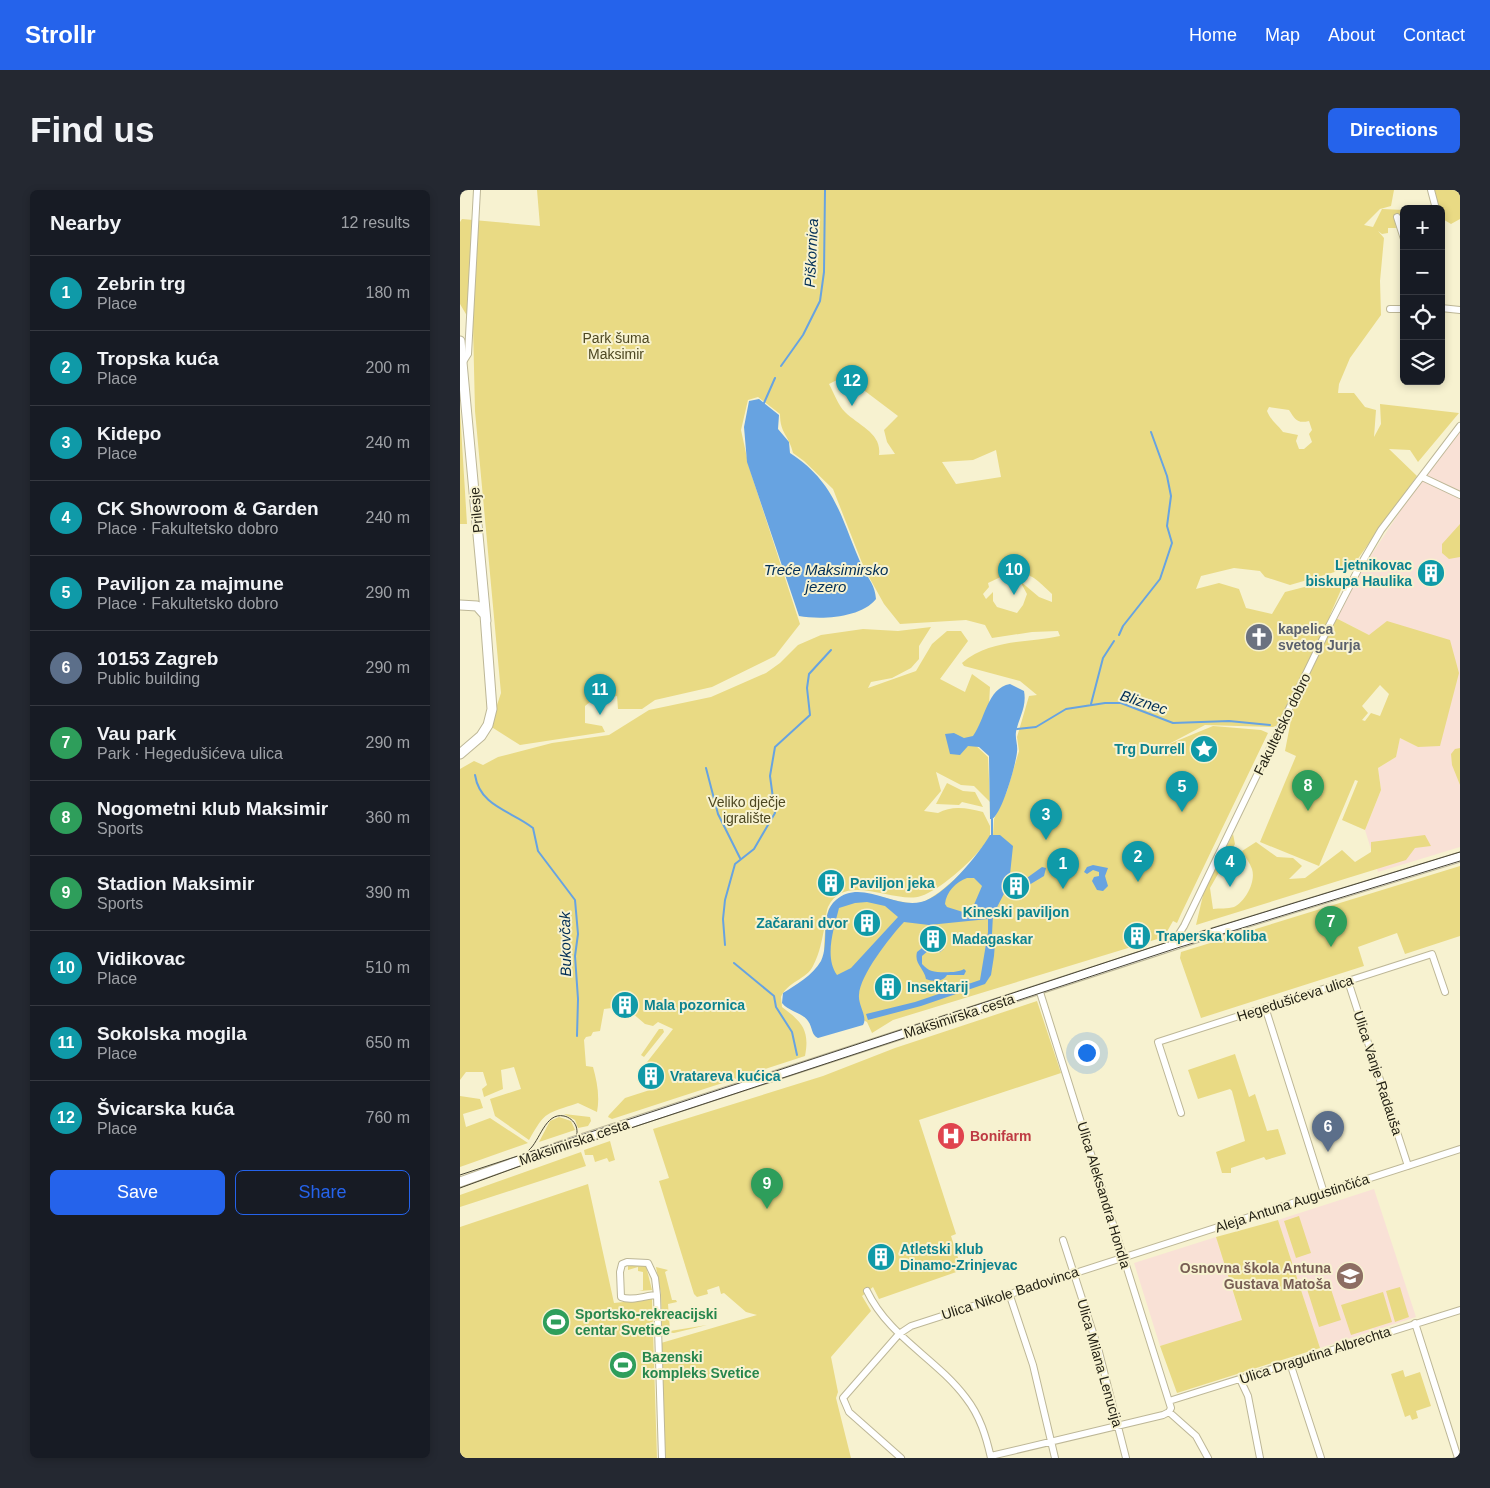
<!DOCTYPE html>
<meta charset="utf-8">
<style>
:root{--surface:#171b24;--page:#242831;--text:#f1f3f6;--muted:#9ea1a6;--line:#363941;--accent:#2563eb}
body{margin:0;font-family:Helvetica,sans-serif;background:var(--page);color:var(--text)}
.controls{position:absolute;right:15px;top:15px;display:grid;overflow:hidden;border-radius:8px;box-shadow:0 2px 8px #0003}
.controls button{width:45px;height:45px;display:grid;place-items:center;padding:0;border:0;border-bottom:1px solid var(--line);background:var(--surface);color:var(--text);font:25px sans-serif}
.you{position:absolute;left:626px;top:862px;width:18px;height:18px;margin:-12px;border:4px solid #fff;border-radius:50%;background:#1a73e8;box-shadow:0 0 0 8px #1a73e833}
.badge{display:grid;place-items:center;width:32px;height:32px;border-radius:50%;background:var(--accent);color:#fff;font-size:16px;font-weight:700}
.pin{position:absolute;translate:-50% -41px;filter:drop-shadow(0 1px 2px #0008)}
.pin::after{content:'';position:absolute;top:26px;width:18px;height:15px;background:inherit;clip-path:polygon(0 0,100% 0,50% 100%)}
.list{margin:0;padding:0;list-style:none}
h2{display:flex;justify-content:space-between;align-items:center;height:65px;margin:0;padding:0 20px;font-size:21px}
h2 small{font-size:16px;font-weight:400;color:var(--muted)}
.list li{display:grid;grid-template-columns:32px 1fr auto;gap:15px;align-items:center;box-sizing:border-box;height:75px;padding:0 20px;border-top:1px solid var(--line)}
.list b{display:block;font-size:19px;white-space:nowrap}
.list p{margin:0;font-size:16px;white-space:nowrap;color:var(--muted)}
.list em{font-size:16px;font-style:normal;color:var(--muted)}
.actions{display:flex;gap:10px;padding:15px 20px}
.actions a{flex:1;padding:11px 0;border:1px solid var(--accent);border-radius:8px;text-align:center;font-size:18px;color:var(--accent)}
.actions .main{background:var(--accent);color:#fff}
.icon{flex:none;width:28px;height:28px;fill:none;stroke:currentColor;stroke-width:2;stroke-linecap:round;stroke-linejoin:round}
.map{position:relative;flex:none;width:1000px;height:1268px;overflow:hidden;border-radius:8px}
header{display:flex;align-items:center;gap:30px;box-sizing:border-box;height:70px;padding:0 25px;background:var(--accent);color:#fff}
header strong{font-size:24px}
nav{display:flex;gap:28px;margin-inline-start:auto;font-size:18px}
.intro{display:flex;align-items:center;justify-content:space-between;box-sizing:border-box;height:120px;padding:0 30px}
h1{margin:0;font-size:35px}
.button{padding:12px 22px;border-radius:8px;background:var(--accent);color:#fff;font-size:18px;font-weight:700}
main{display:flex;gap:30px;padding:0 30px}
aside{flex:1;background:var(--surface);border-radius:8px;box-shadow:0 2px 8px #0003}
.map>svg:first-child{display:block}
.education{fill:#f9e1d6}
.green{fill:#e9da84;fill-rule:evenodd}
.water{fill:#67a3e1;fill-rule:evenodd}
.lines{fill:none;stroke-linecap:round;stroke-linejoin:round}
.stream{stroke:#67a3e1;stroke-width:2}
.street-casing{stroke:#bdb797;stroke-width:8}
.secondary-casing{stroke:#bdb797;stroke-width:11}
.street{stroke:#fff;stroke-width:6}
.secondary{stroke:#fff;stroke-width:9}
.tram{stroke:#484535;stroke-width:1}
.labels{text-anchor:middle;dominant-baseline:central;stroke-width:4;stroke-linejoin:round;paint-order:stroke}
.park-label{font-size:14px;fill:#4d4721;stroke:#f7f2d0}
.street-label{font-size:14px;fill:#242215;stroke:#f7f2d0}
.culture-label{font-size:14px;font-weight:bold;fill:#0d838f;stroke:#f7f2d0;text-anchor:start}
.worship-label{font-size:14px;font-weight:bold;fill:#5b616d;stroke:#f7f2d0;text-anchor:start}
.health-label{font-size:14px;font-weight:bold;fill:#be3a42;stroke:#f7f2d0;text-anchor:start}
.education-label{font-size:14px;font-weight:bold;fill:#785e54;stroke:#f7f2d0;text-anchor:end}
.leisure-label{font-size:14px;font-weight:bold;fill:#27864d;stroke:#f7f2d0;text-anchor:start}
.water-label{font-size:15px;font-style:italic;fill:#012e56;stroke:#f7f2d0}
</style>
<header>
<strong>Strollr</strong>
<nav><a>Home</a><a>Map</a><a>About</a><a>Contact</a></nav>
</header>
<div class="intro"><h1>Find us</h1><a class="button">Directions</a></div>
<main>
<aside>
<h2>Nearby<small>12 results</small></h2>
<ul class="list">
<li><span class="badge" style="background:#0f9aa8">1</span><div><b>Zebrin trg</b><p>Place</p></div><em>180 m</em></li>
<li><span class="badge" style="background:#0f9aa8">2</span><div><b>Tropska kuća</b><p>Place</p></div><em>200 m</em></li>
<li><span class="badge" style="background:#0f9aa8">3</span><div><b>Kidepo</b><p>Place</p></div><em>240 m</em></li>
<li><span class="badge" style="background:#0f9aa8">4</span><div><b>CK Showroom &amp; Garden</b><p>Place · Fakultetsko dobro</p></div><em>240 m</em></li>
<li><span class="badge" style="background:#0f9aa8">5</span><div><b>Paviljon za majmune</b><p>Place · Fakultetsko dobro</p></div><em>290 m</em></li>
<li><span class="badge" style="background:#5c6f8a">6</span><div><b>10153 Zagreb</b><p>Public building</p></div><em>290 m</em></li>
<li><span class="badge" style="background:#2e9e5b">7</span><div><b>Vau park</b><p>Park · Hegedušićeva ulica</p></div><em>290 m</em></li>
<li><span class="badge" style="background:#2e9e5b">8</span><div><b>Nogometni klub Maksimir</b><p>Sports</p></div><em>360 m</em></li>
<li><span class="badge" style="background:#2e9e5b">9</span><div><b>Stadion Maksimir</b><p>Sports</p></div><em>390 m</em></li>
<li><span class="badge" style="background:#0f9aa8">10</span><div><b>Vidikovac</b><p>Place</p></div><em>510 m</em></li>
<li><span class="badge" style="background:#0f9aa8">11</span><div><b>Sokolska mogila</b><p>Place</p></div><em>650 m</em></li>
<li><span class="badge" style="background:#0f9aa8">12</span><div><b>Švicarska kuća</b><p>Place</p></div><em>760 m</em></li>
</ul>
<div class="actions"><a class="main">Save</a><a>Share</a></div>
</aside>
<div class="map">
<svg width="1000" height="1268" viewBox="0 0 1000 1268">
<rect width="100%" height="100%" fill="#f7f2d0"/>
<path class="education" d="M1000,241V657L918,682L905,640L921,600L918,578L936,567L940,548L958,557L967,555L909,445L876,428L902,379L941,320Z
M914,999L956,1127L860,1158L818,1030Z
M756,1047L782,1131L700,1156L674,1073Z"/>
<path class="green" d="M77,0H934L931,16L920,19L904,35L913,37L922,19L944,20V38H941L940,26H935L936,38H928V43L922,44L918,41L924,48L920,91L921,125L890,168L879,194L878,203H894L905,217L916,220L914,247L921,234L920,214L999,223L958,272L950,260L929,259L957,286L892,377L830,395L805,387L800,381L774,378L741,386L736,399L759,393L779,399L786,418L812,424L825,402L887,386L870,425L909,445L927,431L990,450L999,483L980,556L958,557L940,548L936,567L918,578L921,600L905,640L882,630L898,591L895,590L859,676L800,652L836,566L825,561L831,530L813,537L745,535L707,555L753,536L801,540L808,543L721,724L717,733L713,731L704,747L433,830L412,843L407,832L403,830C391,815 374,799 366,782C362,773 365,731 368,721C371,713 380,706 387,704C413,699 434,715 459,713C475,711 516,671 523,656C511,672 480,700 461,706C436,715 385,681 368,717C366,722 366,730 365,735C362,749 360,763 353,776C347,789 327,792 321,807L322,817C342,832 350,840 345,866L152,929L148,927L149,925L165,908L196,898L192,893L197,888L189,880L184,885L180,881L213,839L198,832L193,836L185,834L171,822L170,813L161,812L160,817L144,819L140,841L133,842L131,846L126,847L124,850L126,876L133,877C137,891 140,907 137,922L118,913C86,924 86,920 69,950L35,926L30,909L61,899L54,877L41,880L43,899L24,907L22,899L27,895L23,882H6L0,890V579L14,571L23,575L38,567L92,553L149,545L189,520L251,507L306,483L320,473L338,455L361,445L403,439L438,441L471,437L459,456V469L451,478L432,488L411,492L408,498L456,481L472,454L487,441H501L508,451L480,489L505,502L512,484L530,497L529,515L512,552L528,567L530,612L514,596L501,595L476,582L481,601L464,621L478,623C492,615 508,618 523,622L530,636V645L533,646L534,629L547,601L559,561L557,547L569,506L577,505L560,491L504,476L502,473C530,449 567,453 600,446L598,441L572,442L532,448L525,435L506,430L440,434L424,414L404,378L373,299L344,271L333,263C329,245 320,244 320,224L298,207L288,210L281,240L289,277L340,434L315,466L252,497L195,510L182,519H158L157,506L134,509L125,516V533L142,536L145,542L60,555L30,536L41,503L15,221L13,136L0,114V32L2,29L80,36ZM385,186L438,226L424,240L427,252L435,264L419,265C422,243 399,236 385,222C378,215 374,203 369,194ZM809,217L829,220C835,229 837,234 849,231L852,240L849,244L852,252L844,259H839L836,251L838,245L823,242C817,234 811,231 807,221ZM536,260L541,287L496,294L482,272L513,270ZM549,383C572,382 576,389 592,404V412L579,407L560,391L567,404L563,415L557,423L537,417L533,411V402L526,409L523,404L529,397L528,393ZM920,495L929,504L920,526L911,523L905,531L902,530L908,523L902,516Z
M974,0H1000V29L991,34L981,28V19H978Z
M0,221L7,334H0Z
M1000,334V367L989,369L982,363V354Z
M1000,558V595L992,575L991,564L995,559Z
M487,593L503,601L515,602L523,617L502,612L499,615L476,614Z
M773,644L775,654L750,698L753,719C759,718 768,719 774,717C786,711 796,691 792,679C790,673 785,667 782,661L796,652L817,667L833,668L842,676L829,689L845,688L882,660L895,672L911,662V652L965,645L971,656L955,658L946,670L736,735L744,701Z
M1000,676V746L945,764L937,743L898,757L904,776L741,828L720,768L721,762Z
M577,811L601,883L459,930L496,1044L491,1046L502,1080L419,1109L413,1097L402,1106L411,1121L371,1167L378,1202L376,1208L391,1268H205L201,1153L297,1125L286,1122L264,1103L261,1104L259,1096L247,1100L248,1104L237,1107L234,1104L199,991L209,988L193,939L363,886L435,858Z
M199,839H203L204,842L184,867L181,865Z
M775,864L789,907L795,904L807,941L818,939L826,964L806,970L804,967L771,978V983H762L756,962L785,951L772,901L770,899L738,909L728,880Z
M0,906L20,909L23,918L3,924L6,937L30,928L68,953L0,977Z
M104,924L130,927L131,931L128,936L118,938L115,930Z
M99,927L111,931L115,940L79,952L90,931Z
M150,951L155,970L149,972L147,968L135,972L133,965H125L124,960Z
M121,962L126,976L0,1017V1005Z
M128,994L154,1113L192,1109L197,1268H0V1037Z
M839,1026L851,1063L836,1068L824,1031Z
M818,1030L860,1158L717,1203L700,1156L782,1130L756,1047Z
M168,1075L186,1076L192,1100L179,1101L183,1100V1082L178,1081V1077L168,1080V1100Z
M196,1077L208,1080L205,1082L212,1110H216L217,1112L208,1114L210,1141L247,1135L214,1143L202,1142L201,1104Z
M869,1093L881,1130L859,1137L847,1099Z
M940,1097L949,1127L935,1132L926,1101Z
M923,1102L932,1132L891,1145L881,1115Z
M943,1180L945,1187L960,1182L971,1216L956,1221L958,1228L952,1230L950,1225L945,1227L931,1184Z"/>
<path class="water" d="M299,209L319,225L318,239L329,252L330,263C378,294 381,331 403,378C409,390 415,395 416,409C401,428 361,430 339,426L287,272L284,237L289,211Z
M550,494L564,501C567,517 559,527 556,542C555,549 558,555 557,562C556,574 542,624 532,629H530L529,566L519,557L508,556L500,565L490,564L485,544L494,543L504,548L513,546C525,530 527,498 550,494Z
M530,645H540L553,656L549,694L533,725L532,744L535,753L534,766L531,785L525,794L461,816L408,830L406,824L455,812L520,790L528,742V729L469,735L444,732C430,747 400,785 399,805C398,815 408,827 403,835L358,848C351,845 353,838 348,831C342,822 329,822 322,813L323,803C336,795 353,785 361,771C370,753 359,724 376,710C401,688 434,719 461,712C484,707 518,665 530,645ZM507,688H514L522,696L513,717L503,722L487,717L485,714C486,702 496,692 507,688ZM407,712L425,716L438,727L391,778L377,785C364,767 374,738 379,718L395,713Z
M633,675L648,678L645,686L648,696L643,701L637,700L632,691L634,687L639,686V682L633,680L627,684L624,682L627,677Z
M582,677L586,678L584,686L569,695L564,690Z
M467,754L484,759L480,762L469,760L462,766V774C465,777 468,780 472,781C478,783 499,783 504,779L506,781L504,785H487C483,792 473,792 466,789C464,778 454,774 457,762Z"/>
<g class="lines">
<path class="stream" d="M321,176L343,145L360,111L364,82L365,0
M304,213L315,188
M659,445L663,436L700,389L712,353L707,336L711,306L707,286L691,242
M631,514L643,468L654,451
M557,539L576,537L606,519L645,513H661L713,533L769,531L810,535
M246,578L258,624L280,668
M15,585C20,617 52,621 73,638L78,661L115,710L118,744L115,766L118,809L117,846
M532,629V645
M265,755L263,729L265,710L275,674L294,659L315,623L310,586L315,557L350,525L347,498L349,484L371,460
M274,773L314,806L316,817L332,842L337,865"/>
<defs>
<path id="street" d="M971,0L976,19
M937,27L944,49
M981,118L1000,120
M930,119H944
M3,172L8,164L17,0
M962,287L1000,305
M712,755L724,736L869,436L901,374L921,340L1000,236
M888,791L948,976
M805,817L864,1003
M721,923L698,852L972,764L985,802
M603,1050L638,1158L666,1268
M407,1101C429,1147 476,1168 506,1208C520,1226 526,1246 531,1268
M549,1103L573,1175L595,1268
M197,1105C186,1105 172,1112 161,1107L160,1082L162,1074L167,1072L188,1073L195,1088L197,1105L202,1268
M955,1133L998,1268
M830,1173L861,1268
M780,1189L788,1206L800,1268
M709,1211L1000,1120
M709,1222L736,1246L748,1268
M531,1266L703,1225L709,1222L711,1218L579,799
M441,1268L389,1222L383,1208L439,1144L451,1136L1000,959"/>
<path id="secondary" d="M0,151L26,431
M0,415L17,416L25,425L32,519L28,535L21,546L0,564
M0,992L115,951L736,748L1000,667"/>
</defs>
<use href="#street" class="street-casing"/>
<use href="#secondary" class="secondary-casing"/>
<use href="#street" class="street"/>
<use href="#secondary" class="secondary"/>
<path class="tram" d="M69,960C80,951 85,922 104,926C109,927 114,931 116,936C118,942 117,947 114,952
M0,985L717,749L1000,662
M0,998L107,959L717,758L1000,671"/>
</g>
<defs>
<symbol id="building-disc" viewBox="-11 -11 22 22"><circle r="9.5" fill="#0f9aa8" stroke="#f7f2d0"/><path d="M-4-6H4V6H1V3H-1V6H-4ZM-2.5-4.3h1.7v1.8h-1.7ZM.8-4.3h1.7v1.8H.8ZM-2.5-1h1.7V.8h-1.7ZM.8-1h1.7V.8H.8Z" fill="#fff"/></symbol>
<symbol id="church-disc" viewBox="-11 -11 22 22"><circle r="9.5" fill="#6b7280" stroke="#f7f2d0"/><path d="M-1.2-6h2.4v3.5h3.3v2.4h-3.3V6h-2.4V-.1h-3.3v-2.4h3.3Z" fill="#fff"/></symbol>
<symbol id="sight-disc" viewBox="-11 -11 22 22"><circle r="9.5" fill="#0f9aa8" stroke="#f7f2d0"/><path d="M0-6L1.8-2.2L6-1.7L2.9 1.2L3.7 5.4L0 3.3L-3.7 5.4L-2.9 1.2L-6-1.7L-1.8-2.2Z" fill="#fff"/></symbol>
<symbol id="hospital-disc" viewBox="-11 -11 22 22"><circle r="9.5" fill="#e0444e" stroke="#f7f2d0"/><path d="M-5-5h3v3.5h4V-5h3V5h-3V1.5h-4V5h-3Z" fill="#fff"/></symbol>
<symbol id="school-disc" viewBox="-11 -11 22 22"><circle r="9.5" fill="#8d6e63" stroke="#f7f2d0"/><path d="M0-5L7-2L0 1L-7-2ZM-4 1L0 2.5L4 1V4Q0 6-4 4Z" fill="#fff"/></symbol>
<symbol id="stadium-disc" viewBox="-11 -11 22 22"><circle r="9.5" fill="#2e9e5b" stroke="#f7f2d0"/><path d="M0-5a6.5 5 0 1 0 0 10a6.5 5 0 1 0 0-10ZM-3.5-1.8h7v3.6h-7Z" fill="#fff"/></symbol>
</defs>
<g fill-rule="evenodd">
<use href="#building-disc" x="955" y="367" width="32" height="32"/>
<use href="#church-disc" x="783" y="431" width="32" height="32"/>
<use href="#sight-disc" x="728" y="543" width="32" height="32"/>
<use href="#building-disc" x="355" y="677" width="32" height="32"/>
<use href="#building-disc" x="540" y="680" width="32" height="32"/>
<use href="#building-disc" x="391" y="717" width="32" height="32"/>
<use href="#building-disc" x="661" y="730" width="32" height="32"/>
<use href="#building-disc" x="457" y="733" width="32" height="32"/>
<use href="#building-disc" x="412" y="781" width="32" height="32"/>
<use href="#building-disc" x="149" y="799" width="32" height="32"/>
<use href="#building-disc" x="175" y="870" width="32" height="32"/>
<use href="#hospital-disc" x="475" y="930" width="32" height="32"/>
<use href="#building-disc" x="405" y="1051" width="32" height="32"/>
<use href="#school-disc" x="874" y="1070" width="32" height="32"/>
<use href="#stadium-disc" x="80" y="1116" width="32" height="32"/>
<use href="#stadium-disc" x="147" y="1159" width="32" height="32"/>
</g>
<g class="labels">
<g class="park-label">
<text x="156" y="148">Park šuma<tspan x="156" dy="16">Maksimir</tspan></text>
<text x="287" y="612">Veliko dječje<tspan x="287" dy="16">igralište</tspan></text>
</g>
<g class="street-label">
<text transform="translate(16 320) rotate(-95)">Prilesje</text>
<text transform="translate(822 534) rotate(-64)">Fakultetsko dobro</text>
<text transform="translate(835 808) rotate(-18)">Hegedušićeva ulica</text>
<text transform="translate(499 826) rotate(-18)">Maksimirska cesta</text>
<text transform="translate(918 883) rotate(72)">Ulica Vanje Radauša</text>
<text transform="translate(114 952) rotate(-19)">Maksimirska cesta</text>
<text transform="translate(644 1005) rotate(73)">Ulica Aleksandra Hondla</text>
<text transform="translate(832 1013) rotate(-18)">Aleja Antuna Augustinčića</text>
<text transform="translate(550 1103) rotate(-18)">Ulica Nikole Badovinca</text>
<text transform="translate(855 1165) rotate(-18)">Ulica Dragutina Albrechta</text>
<text transform="translate(640 1173) rotate(74)">Ulica Milana Lenucija</text>
</g>
<g class="culture-label">
<text x="952" y="375" text-anchor="end">Ljetnikovac<tspan x="952" dy="16">biskupa Haulika</tspan></text>
<text x="725" y="559" text-anchor="end">Trg Durrell</text>
<text x="390" y="693">Paviljon jeka</text>
<text x="556" y="722" text-anchor="middle">Kineski paviljon</text>
<text x="388" y="733" text-anchor="end">Začarani dvor</text>
<text x="696" y="746">Traperska koliba</text>
<text x="492" y="749">Madagaskar</text>
<text x="447" y="797">Insektarij</text>
<text x="184" y="815">Mala pozornica</text>
<text x="210" y="886">Vratareva kućica</text>
<text x="440" y="1059">Atletski klub<tspan x="440" dy="16">Dinamo-Zrinjevac</tspan></text>
</g>
<g class="worship-label">
<text x="818" y="439">kapelica<tspan x="818" dy="16">svetog Jurja</tspan></text>
</g>
<g class="health-label">
<text x="510" y="946">Bonifarm</text>
</g>
<g class="education-label">
<text x="871" y="1078">Osnovna škola Antuna<tspan x="871" dy="16">Gustava Matoša</tspan></text>
</g>
<g class="leisure-label">
<text x="115" y="1124">Sportsko-rekreacijski<tspan x="115" dy="16">centar Svetice</tspan></text>
<text x="182" y="1167">Bazenski<tspan x="182" dy="16">kompleks Svetice</tspan></text>
</g>
<g class="water-label">
<text transform="translate(351 63) rotate(-87)">Piškornica</text>
<text x="366" y="379">Treće Maksimirsko<tspan x="366" dy="17">jezero</tspan></text>
<text transform="translate(684 512) rotate(18)">Bliznec</text>
<text transform="translate(105 754) rotate(-91)">Bukovčak</text>
</g>
</g>
</svg>
<div class="controls">
<button>+</button>
<button>−</button>
<button><svg class="icon" aria-label="locate" viewBox="0 0 24 24"><circle cx="12" cy="12" r="6"/><path d="M12 2v4M12 18v4M2 12h4M18 12h4"/></svg></button>
<button><svg class="icon" aria-label="layers" viewBox="0 0 24 24"><path d="M12 4l9 5-9 5-9-5zM3 14l9 5 9-5"/></svg></button>
</div>
<div class="you"></div>
<div class="pin badge" style="left:603px;top:699px;background:#0f9aa8">1</div>
<div class="pin badge" style="left:678px;top:692px;background:#0f9aa8">2</div>
<div class="pin badge" style="left:586px;top:650px;background:#0f9aa8">3</div>
<div class="pin badge" style="left:770px;top:697px;background:#0f9aa8">4</div>
<div class="pin badge" style="left:722px;top:622px;background:#0f9aa8">5</div>
<div class="pin badge" style="left:868px;top:962px;background:#5c6f8a">6</div>
<div class="pin badge" style="left:871px;top:757px;background:#2e9e5b">7</div>
<div class="pin badge" style="left:848px;top:621px;background:#2e9e5b">8</div>
<div class="pin badge" style="left:307px;top:1019px;background:#2e9e5b">9</div>
<div class="pin badge" style="left:554px;top:405px;background:#0f9aa8">10</div>
<div class="pin badge" style="left:140px;top:525px;background:#0f9aa8">11</div>
<div class="pin badge" style="left:392px;top:216px;background:#0f9aa8">12</div>
</div>
</main>
